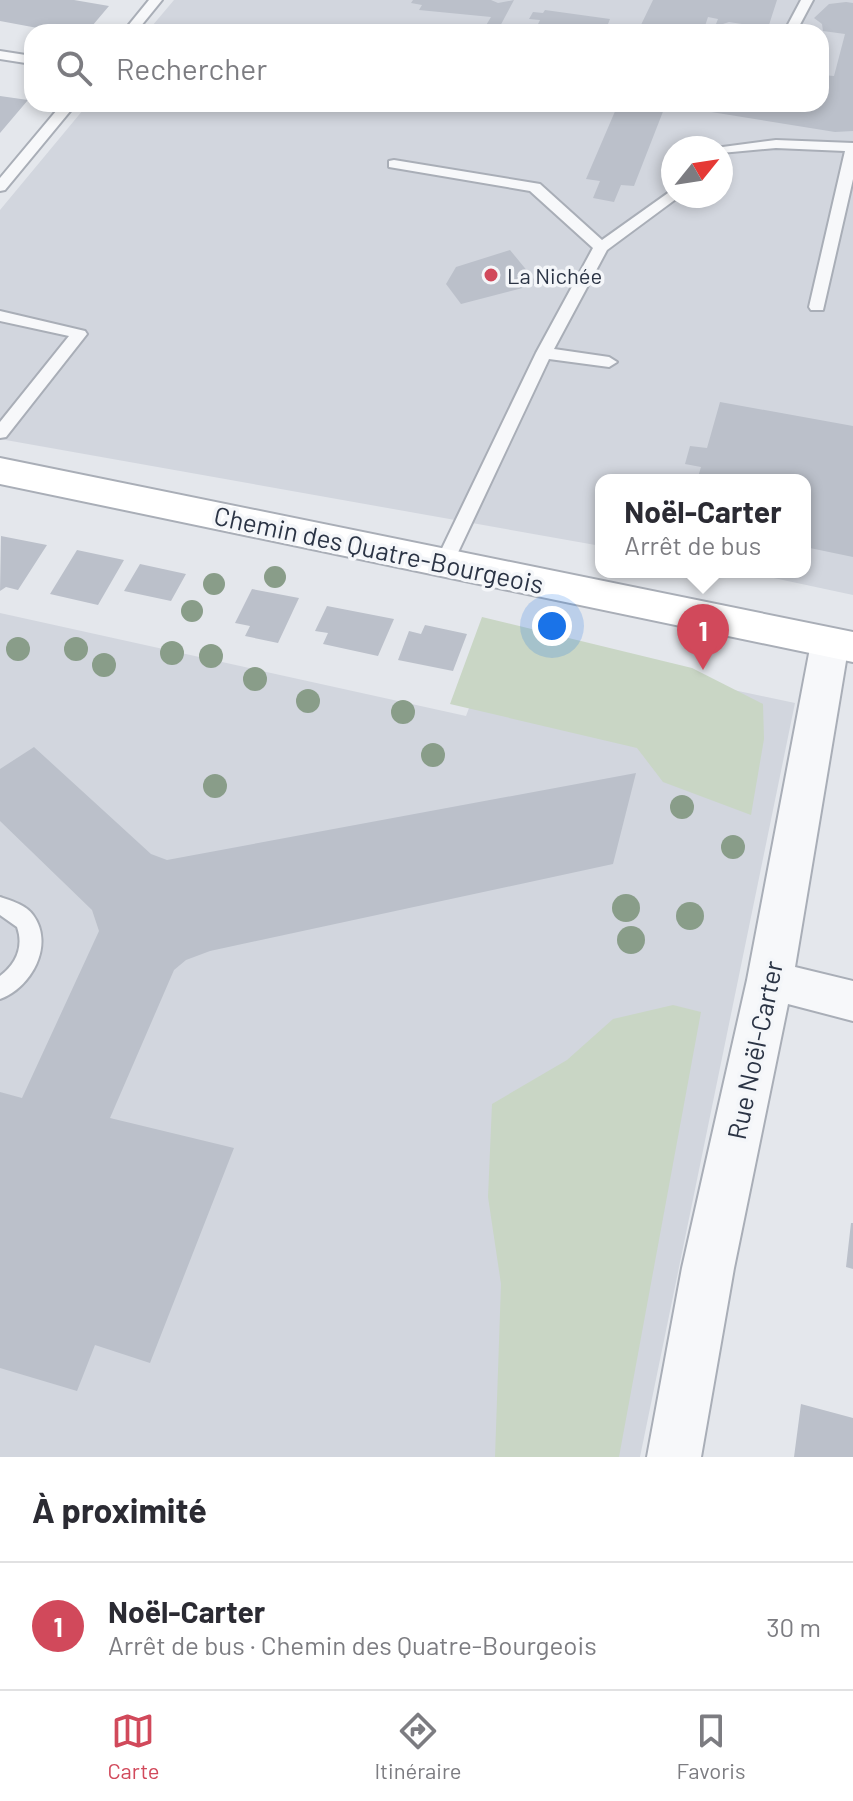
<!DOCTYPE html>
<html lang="fr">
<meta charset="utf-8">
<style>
:root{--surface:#fff;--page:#f2f2f3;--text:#2b2b33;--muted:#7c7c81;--line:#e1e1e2;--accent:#d1495b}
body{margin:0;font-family:Barlow,sans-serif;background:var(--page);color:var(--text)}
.compass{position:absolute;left:661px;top:136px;width:72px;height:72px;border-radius:50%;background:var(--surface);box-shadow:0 4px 12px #0003;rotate:60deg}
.you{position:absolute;left:552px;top:626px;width:28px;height:28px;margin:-20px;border:6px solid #fff;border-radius:50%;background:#1a73e8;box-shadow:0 0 0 12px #1a73e833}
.badge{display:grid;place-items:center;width:52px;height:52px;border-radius:50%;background:var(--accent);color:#fff;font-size:26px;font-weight:700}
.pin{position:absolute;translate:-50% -66px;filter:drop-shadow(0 2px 4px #0008)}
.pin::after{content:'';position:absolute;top:42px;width:28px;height:24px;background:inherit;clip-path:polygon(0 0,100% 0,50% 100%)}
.popup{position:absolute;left:595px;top:474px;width:216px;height:104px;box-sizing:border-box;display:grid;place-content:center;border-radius:16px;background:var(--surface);filter:drop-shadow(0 2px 6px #0005);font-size:26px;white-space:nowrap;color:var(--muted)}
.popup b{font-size:30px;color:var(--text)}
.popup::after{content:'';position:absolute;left:50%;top:100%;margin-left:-16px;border:16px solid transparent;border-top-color:var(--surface)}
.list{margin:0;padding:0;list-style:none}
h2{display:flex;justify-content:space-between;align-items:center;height:104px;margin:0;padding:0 32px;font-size:34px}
h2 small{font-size:26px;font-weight:400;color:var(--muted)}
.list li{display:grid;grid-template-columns:52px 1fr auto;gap:24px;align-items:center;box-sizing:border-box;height:128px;padding:0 32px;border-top:2px solid var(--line)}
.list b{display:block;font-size:30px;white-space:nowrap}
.list p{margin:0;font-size:26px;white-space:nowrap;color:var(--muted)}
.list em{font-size:26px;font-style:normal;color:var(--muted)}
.icon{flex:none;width:44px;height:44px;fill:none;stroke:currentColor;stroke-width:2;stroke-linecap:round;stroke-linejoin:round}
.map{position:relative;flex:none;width:853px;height:1457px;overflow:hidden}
.search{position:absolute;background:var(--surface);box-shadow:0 4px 12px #0003;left:24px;right:24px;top:24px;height:88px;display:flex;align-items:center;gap:20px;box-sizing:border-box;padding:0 28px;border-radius:24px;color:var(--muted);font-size:30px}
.sheet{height:232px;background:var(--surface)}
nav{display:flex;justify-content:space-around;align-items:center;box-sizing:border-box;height:112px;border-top:2px solid var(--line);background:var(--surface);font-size:22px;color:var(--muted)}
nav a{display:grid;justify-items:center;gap:4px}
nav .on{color:var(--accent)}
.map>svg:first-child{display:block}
.built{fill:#d2d6de;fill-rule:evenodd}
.green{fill:#c9d6c5}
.building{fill:#bbc0ca}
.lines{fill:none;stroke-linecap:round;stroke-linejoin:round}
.lane-casing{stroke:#a9aeb7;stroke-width:4}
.street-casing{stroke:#a9aeb7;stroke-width:4}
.secondary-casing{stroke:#a9aeb7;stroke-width:4}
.lane{fill:#f7f8fa;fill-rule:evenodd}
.street{fill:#f7f8fa;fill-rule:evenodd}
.secondary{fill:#fff;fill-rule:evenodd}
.tree{fill:#899d89}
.poi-dot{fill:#d1495b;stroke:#f4f6f9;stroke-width:3}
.labels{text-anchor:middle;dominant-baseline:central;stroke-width:7;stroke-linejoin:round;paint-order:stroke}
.far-poi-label{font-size:22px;fill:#2b3445;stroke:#f4f6f9;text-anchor:start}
.street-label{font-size:26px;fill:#2b3445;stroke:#f4f6f9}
</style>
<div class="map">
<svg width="853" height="1457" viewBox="0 0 853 1457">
<rect width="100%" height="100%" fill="#e4e7ec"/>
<path class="built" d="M174,0H853V595L746,572H805V480H601V546L0,439V210L88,104H821V32H147ZM673,148H721V196H673Z
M0,613L466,716L495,639L795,703L640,1457H0Z"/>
<path class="green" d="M482,617L692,668L763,704L764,739L751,815L663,782L637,748L450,704Z
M673,1005L701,1012L619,1457H495L501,1284L488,1197L492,1104L567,1060L613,1019Z"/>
<path class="building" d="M0,0H74L109,6L87,32H59L0,21Z
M413,0H491L498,3L514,0L497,32H482L491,17L419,10L422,5L411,3Z
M653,0H777L768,28L729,22L720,25L716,24L718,19L708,17L703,32H534L540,20L529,19L533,12L543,13L545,10L610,19L608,24L639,29Z
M846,2L853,3V131L835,132L674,106L821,104L822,75L834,76L845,34L823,31L822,24L814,18L829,4Z
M0,96L28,100L0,133Z
M592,104H674L672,110L664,109L634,186L621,185L614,202L593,198L600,181L586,179L616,109Z
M510,250L538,284L461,304L446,284L456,267Z
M720,402L853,426V557L805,547V480H697L701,467L685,464L690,446L707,448Z
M1,536L47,545L18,590L6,587L0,591Z
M77,550L124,560L98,605L50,594Z
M140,564L186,574L171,601L124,591Z
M252,589L299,598L278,643L245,636L250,626L235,623Z
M327,606L394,619L378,656L323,644L328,633L315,631Z
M425,625L467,634L453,671L398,660L409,631L421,634Z
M34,747L151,854L167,860L636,773L613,864L210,951L186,960L174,970L110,1118L234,1148L150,1363L95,1345L77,1391L0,1368V1092L22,1098L99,931L92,910L0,821V769Z
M851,1223H853V1269L846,1267Z
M801,1404L853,1418V1457H794Z"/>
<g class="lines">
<defs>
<path id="lane" d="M149,0H162L136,32H123Z
M801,0H813L796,32H784Z
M0,51L32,56V64L0,59Z
M62,104H76L5,190L0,191V178Z
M776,140L853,143V179L823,310H811L809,307L845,151L776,148L721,153V148H715Z
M394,160L540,184L602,240L668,193L680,196L607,250L554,349L609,357L617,362L609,367L549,359L453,563L444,569L435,563L536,353L593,248L530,191L389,167V161Z
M0,311L85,331L87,334L6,437L0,438V422L69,336L0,321Z
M0,897C12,901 26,905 33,915C55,945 31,988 0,999V976C16,964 24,947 17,927L0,915Z"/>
<path id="street" d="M830,629L844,633L849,643L795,967L853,981V1021L788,1004L734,1268L701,1457H647L682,1268L747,980L811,643L816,633Z"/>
<path id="secondary" d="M0,458L853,632V662L0,484Z"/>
</defs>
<use href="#lane" class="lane-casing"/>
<use href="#street" class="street-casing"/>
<use href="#secondary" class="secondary-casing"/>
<use href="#lane" class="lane"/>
<use href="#street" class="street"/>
<use href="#secondary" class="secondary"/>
</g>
<g class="tree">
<circle cx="275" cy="577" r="11"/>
<circle cx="214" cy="584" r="11"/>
<circle cx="192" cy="611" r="11"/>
<circle cx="18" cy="649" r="12"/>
<circle cx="76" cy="649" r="12"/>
<circle cx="172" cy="653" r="12"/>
<circle cx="211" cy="656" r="12"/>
<circle cx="104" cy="665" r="12"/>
<circle cx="255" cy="679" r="12"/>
<circle cx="308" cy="701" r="12"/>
<circle cx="403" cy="712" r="12"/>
<circle cx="433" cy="755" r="12"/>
<circle cx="215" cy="786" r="12"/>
<circle cx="682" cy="807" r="12"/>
<circle cx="733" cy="847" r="12"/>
<circle cx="626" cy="908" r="14"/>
<circle cx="690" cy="916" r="14"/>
<circle cx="631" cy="940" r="14"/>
</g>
<circle class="poi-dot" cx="491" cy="275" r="8"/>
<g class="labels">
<g class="far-poi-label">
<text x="507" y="275">La Nichée</text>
</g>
<g class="street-label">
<text transform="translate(379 549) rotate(12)">Chemin des Quatre-Bourgeois</text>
<text transform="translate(754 1050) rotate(-78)">Rue Noël-Carter</text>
</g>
</g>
</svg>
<svg class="compass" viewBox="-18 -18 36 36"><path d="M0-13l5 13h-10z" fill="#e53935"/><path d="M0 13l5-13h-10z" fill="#7c7c81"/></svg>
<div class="you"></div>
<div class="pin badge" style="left:703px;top:670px">1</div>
<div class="popup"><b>Noël-Carter</b>Arrêt de bus</div>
<div class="search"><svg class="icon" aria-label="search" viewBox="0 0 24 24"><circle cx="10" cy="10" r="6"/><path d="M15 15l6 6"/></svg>Rechercher</div>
</div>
<section class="sheet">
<h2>À proximité<small></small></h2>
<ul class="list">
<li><span class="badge">1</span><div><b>Noël-Carter</b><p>Arrêt de bus · Chemin des Quatre-Bourgeois</p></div><em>30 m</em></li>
</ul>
</section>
<nav>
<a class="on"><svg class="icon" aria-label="map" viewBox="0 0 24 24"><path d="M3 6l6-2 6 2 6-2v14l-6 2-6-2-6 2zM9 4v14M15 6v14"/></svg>Carte</a>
<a><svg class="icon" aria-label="directions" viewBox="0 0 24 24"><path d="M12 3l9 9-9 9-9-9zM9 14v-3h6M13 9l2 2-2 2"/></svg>Itinéraire</a>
<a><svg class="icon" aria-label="saved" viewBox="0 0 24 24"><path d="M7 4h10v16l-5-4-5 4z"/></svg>Favoris</a>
</nav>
